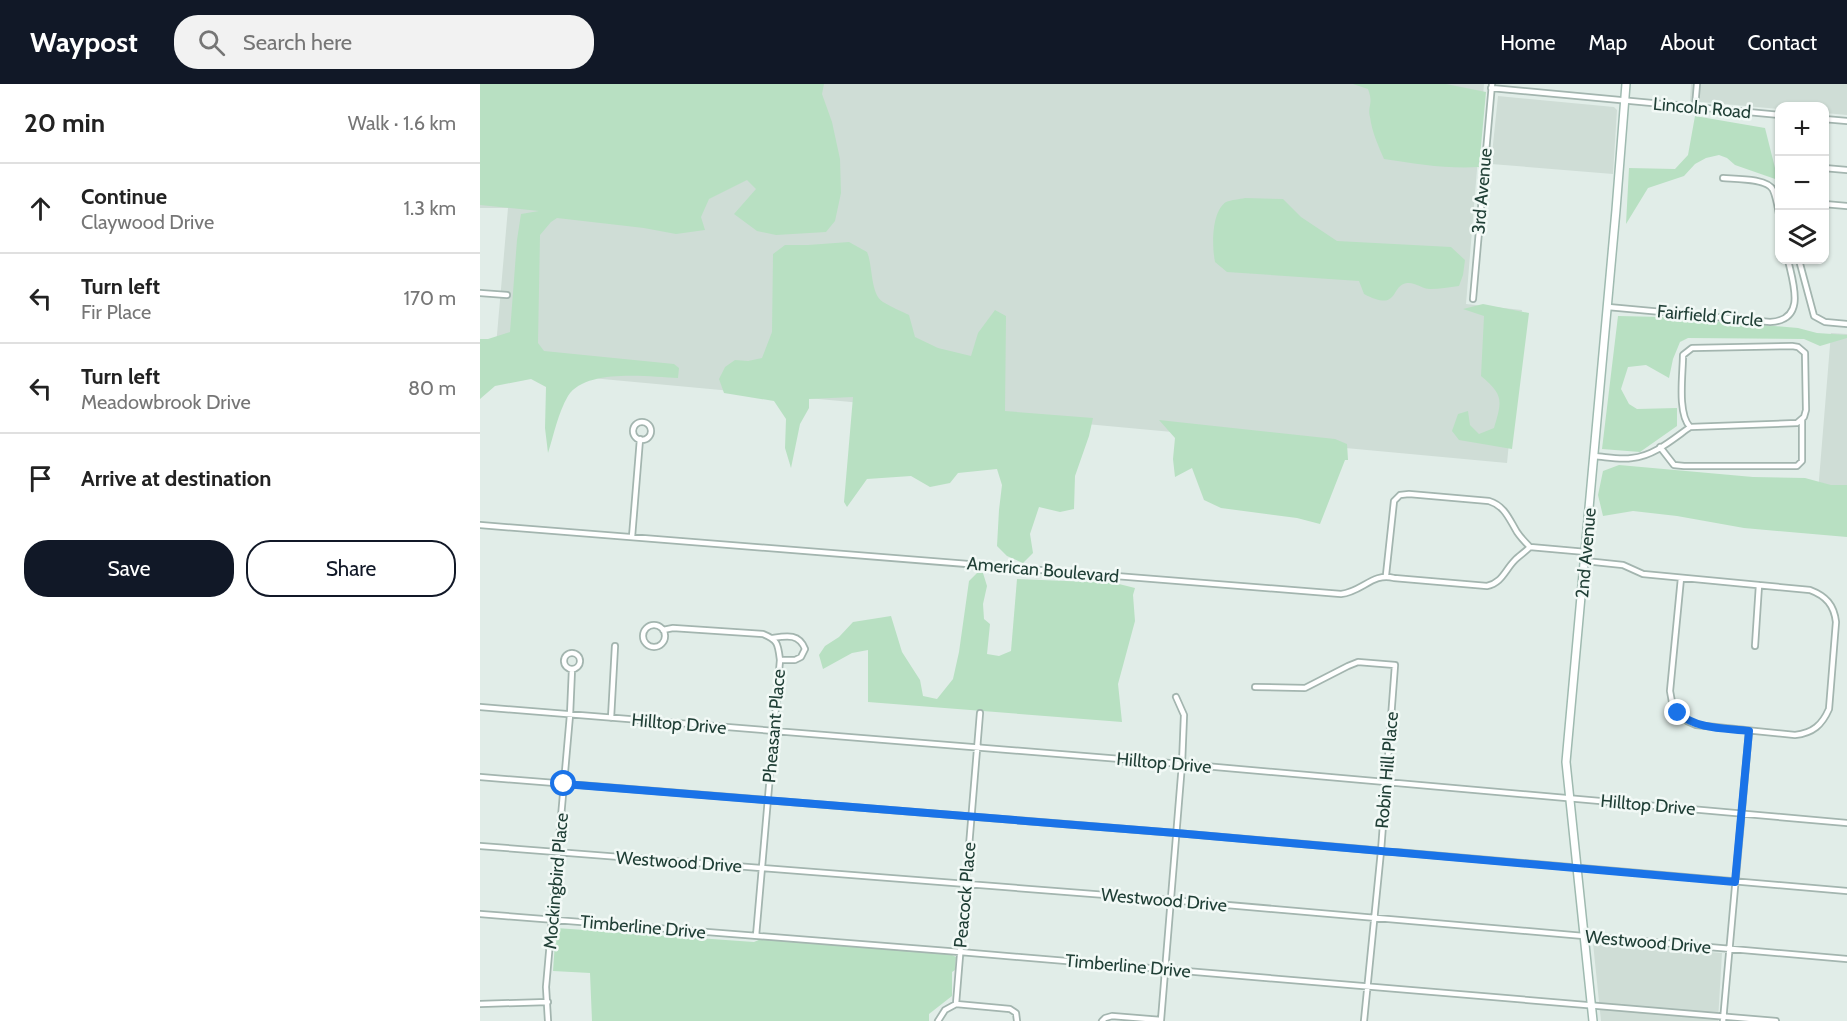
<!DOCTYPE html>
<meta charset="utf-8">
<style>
:root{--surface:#fff;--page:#f2f2f2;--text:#222;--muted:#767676;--line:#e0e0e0;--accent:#111827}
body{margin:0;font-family:Cabin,sans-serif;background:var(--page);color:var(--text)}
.controls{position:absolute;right:18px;top:18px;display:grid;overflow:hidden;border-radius:12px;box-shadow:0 2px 4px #0004}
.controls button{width:54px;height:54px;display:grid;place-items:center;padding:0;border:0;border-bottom:2px solid var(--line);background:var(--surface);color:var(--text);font:30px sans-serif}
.stop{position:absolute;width:18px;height:18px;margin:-14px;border:4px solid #1a73e8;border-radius:50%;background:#fff}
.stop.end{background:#1a73e8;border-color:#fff;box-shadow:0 2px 6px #0008}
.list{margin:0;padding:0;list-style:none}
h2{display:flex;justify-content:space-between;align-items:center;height:78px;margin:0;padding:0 24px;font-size:26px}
h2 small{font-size:20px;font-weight:400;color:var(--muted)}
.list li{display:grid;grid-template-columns:39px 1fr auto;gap:18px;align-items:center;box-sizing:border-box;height:90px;padding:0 24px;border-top:2px solid var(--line)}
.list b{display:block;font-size:22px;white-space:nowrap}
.list p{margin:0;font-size:20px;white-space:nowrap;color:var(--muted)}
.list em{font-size:20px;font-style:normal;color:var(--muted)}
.actions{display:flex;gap:12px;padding:18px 24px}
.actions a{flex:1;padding:14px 0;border:2px solid var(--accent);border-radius:24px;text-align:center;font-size:21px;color:var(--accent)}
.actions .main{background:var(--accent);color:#fff}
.icon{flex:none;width:33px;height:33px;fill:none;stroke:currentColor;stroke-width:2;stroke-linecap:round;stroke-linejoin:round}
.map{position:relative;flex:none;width:1367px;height:937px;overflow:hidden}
header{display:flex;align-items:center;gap:36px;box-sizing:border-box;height:84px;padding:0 30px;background:var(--accent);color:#fff}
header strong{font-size:28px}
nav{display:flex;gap:33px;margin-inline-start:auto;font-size:21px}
.search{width:420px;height:54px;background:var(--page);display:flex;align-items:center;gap:15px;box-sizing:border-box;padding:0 21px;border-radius:24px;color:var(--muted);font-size:22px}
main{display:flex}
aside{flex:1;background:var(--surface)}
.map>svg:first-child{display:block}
.built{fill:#cfddd6}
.green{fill:#b8e0c2}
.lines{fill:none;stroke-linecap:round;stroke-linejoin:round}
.street-casing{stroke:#a3b5af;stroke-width:8}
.secondary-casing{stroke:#9fbab0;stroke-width:10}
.street{stroke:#fff;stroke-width:4.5}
.secondary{stroke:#fff;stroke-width:7}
.route{stroke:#1a73e8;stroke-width:8}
.labels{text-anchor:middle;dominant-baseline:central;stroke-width:5;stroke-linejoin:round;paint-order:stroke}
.street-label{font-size:18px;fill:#203f36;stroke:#f2f9f6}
</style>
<header>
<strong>Waypost</strong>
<div class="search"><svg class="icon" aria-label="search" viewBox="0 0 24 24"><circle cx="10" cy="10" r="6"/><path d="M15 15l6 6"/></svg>Search here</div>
<nav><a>Home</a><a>Map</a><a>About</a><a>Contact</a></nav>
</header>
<main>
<aside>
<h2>20 min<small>Walk · 1.6 km</small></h2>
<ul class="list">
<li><svg class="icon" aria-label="ahead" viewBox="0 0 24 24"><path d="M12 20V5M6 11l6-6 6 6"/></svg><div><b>Continue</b><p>Claywood Drive</p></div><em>1.3 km</em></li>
<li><svg class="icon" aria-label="left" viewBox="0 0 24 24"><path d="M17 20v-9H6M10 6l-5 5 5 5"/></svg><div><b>Turn left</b><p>Fir Place</p></div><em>170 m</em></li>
<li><svg class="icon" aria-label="left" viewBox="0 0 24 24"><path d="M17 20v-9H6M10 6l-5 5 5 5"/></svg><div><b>Turn left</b><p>Meadowbrook Drive</p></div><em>80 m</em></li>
<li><svg class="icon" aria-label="arrive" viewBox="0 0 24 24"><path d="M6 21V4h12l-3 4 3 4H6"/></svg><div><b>Arrive at destination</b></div></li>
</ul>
<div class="actions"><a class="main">Save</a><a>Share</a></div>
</aside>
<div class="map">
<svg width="1367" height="937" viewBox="0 0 1367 937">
<rect width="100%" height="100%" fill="#e1ede8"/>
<path class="built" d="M0,0H1004L986,220L1042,226L1027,379L14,285L28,124H0Z
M1211,0H1367V31L1345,29L1344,22H1300L1299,25L1210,17Z
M1018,12L1134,23L1137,26L1133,90L1011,80Z
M1351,249L1367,250V410L1338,408Z
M1113,859L1242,869L1238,937H1121Z"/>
<path class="green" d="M0,0H344L342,10L352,38L360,75L361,109L355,137L346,148L296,151L277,147L254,130L276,105L267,96L229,115L221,133L225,146L196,150L164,144L77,134L71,138L60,151L58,259L64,267L194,280L199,284L198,294C169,293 106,284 88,312C78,329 74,350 68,369L65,344L66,303L51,295L15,302L0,315V255H8L30,248L37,156L41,130L59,127L0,121Z
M873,0H966L1006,8L999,83C967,85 936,80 904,75C898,61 892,48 890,33C887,21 894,21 888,5Z
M1215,32L1285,44L1298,96L1255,81L1247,74L1239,71L1226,74L1215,80L1204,92L1168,104L1146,140L1149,84L1195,85L1208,71Z
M765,114L803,115L821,133L857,157L971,163L985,176L983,191L979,202C969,203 960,205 950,205C943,205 935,198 927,199C910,201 920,229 884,210L879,197L747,188L735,178C732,163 731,128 746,118C751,116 760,115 765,114Z
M369,158L387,168C393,181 390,210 403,218C411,223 421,227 429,231L435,253L458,264L491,272L498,249L515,226L526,232L525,327L613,334L609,352L595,392L594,425L580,428L559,423L550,450L553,469L543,479L527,472L517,462L519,426L522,401L517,385L478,389L470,399L450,403L431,392L387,395L367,423L364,418L373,313L329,315V324L320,340L311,384L305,364L306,335L294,317L244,309L239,295L245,283L255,276L268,277L282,274L292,248L293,170L305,161H328Z
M1003,220L1049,229L1032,365L979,356L972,347L978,330L988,327L990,341L999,350L1014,344C1022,317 1024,311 1001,292L1004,232L983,225Z
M1138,232L1183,233L1318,244L1337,249L1367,251V254L1340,262L1324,255L1208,254L1200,258L1193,275L1189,294L1166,281L1148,283L1141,305L1149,320L1157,325L1197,324V342L1160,368L1122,365Z
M679,336L855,355L867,360L868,376H865L840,440L817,434L741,424L724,416L712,384L695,393L693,375L695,354Z
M1139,381L1273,393L1325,394L1351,401H1367V453L1264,444L1197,432L1153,427L1123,432L1118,411L1123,387Z
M498,488L503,489L507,502L503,520L504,535L510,540L507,570L519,572L531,567L537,495L635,499L655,504L653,511L655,537L638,600L642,638L388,618V566L372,569L343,585L339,571L345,562L359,553L373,538L411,532L422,568L440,596L443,612L457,615L473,595L479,568L489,497Z
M76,844L274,858L281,855L468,869L476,873L475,886L472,888V912L449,930V937H112L110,889L73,887Z"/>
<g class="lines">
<defs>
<path id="street" d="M1011,4L1300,31
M1215,23L1217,0
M1344,35L1367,37
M1344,84L1367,86
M1243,94C1255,95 1288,94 1293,106C1297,115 1298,126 1300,135
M1344,120L1367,122
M1319,176L1334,232L1345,238L1367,240
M0,209L27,211
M993,215L1012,0
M1128,223L1290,238C1327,236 1313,199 1308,176
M153 347a9 9 0 1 1 18 0a9 9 0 1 1-18 0Z
M1180,363L1194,381L1204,382H1317L1322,377V336
M1114,372C1127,373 1140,376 1152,374C1174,372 1193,355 1210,343C1197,329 1203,290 1203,271L1212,264L1312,262L1318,263L1325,269L1326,326L1324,333L1317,339L1210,343
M0,441L861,510C882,508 893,488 914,494L1007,502C1022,499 1025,486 1035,476C1039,472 1045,468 1050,463L1106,468
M152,453L160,355
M1105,477L1143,481L1163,490L1330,506C1346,512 1354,521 1356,538L1349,625C1342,641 1333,649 1315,651L1216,641L1207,637L1199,629L1192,618L1190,607L1201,494
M906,491L914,417L920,411L929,410L1009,417C1025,422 1029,435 1037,448C1041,454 1046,459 1050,463
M163 552a11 11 0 1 1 22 0a11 11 0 1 1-22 0Z
M183,546L193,544L283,550C298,556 298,560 300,576L276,852
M292,554C306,552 319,549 325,565L321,573L315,576H300
M1275,562L1279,501
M84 577a8 8 0 1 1 16 0a8 8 0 1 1-16 0Z
M775,603L825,604L868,582L878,578L915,581L901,767L884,937
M0,623L702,680L1367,739
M131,634L135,562
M0,693L696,749L1367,807
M0,762L690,816L1367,875
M0,830L480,868L1296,937
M0,920L68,918
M476,920L500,629
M681,936L702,680L704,631L696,613
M68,937L66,903L90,631L92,585
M458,937L465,926L476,920L530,925L536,929L537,937
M622,937L625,934L632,932L681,936
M1243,937L1269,647"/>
<path id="secondary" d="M1113,937L1086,678L1136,126L1146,0"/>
</defs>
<use href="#street" class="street-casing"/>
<use href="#secondary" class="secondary-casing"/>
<use href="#street" class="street"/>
<use href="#secondary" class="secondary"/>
</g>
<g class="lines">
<path class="route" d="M84,700L696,749L1255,798L1269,647C1245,644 1218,646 1198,629"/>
</g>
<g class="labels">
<g class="street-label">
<text transform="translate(1222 24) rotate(5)">Lincoln Road</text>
<text transform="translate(1002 107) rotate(-85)">3rd Avenue</text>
<text transform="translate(1230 232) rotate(5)">Fairfield Circle</text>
<text transform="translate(1106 469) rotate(-85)">2nd Avenue</text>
<text transform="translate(563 486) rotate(5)">American Boulevard</text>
<text transform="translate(199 640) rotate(5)">Hilltop Drive</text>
<text transform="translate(294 642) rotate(-85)">Pheasant Place</text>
<text transform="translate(684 679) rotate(5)">Hilltop Drive</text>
<text transform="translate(907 686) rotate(-85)">Robin Hill Place</text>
<text transform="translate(1168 721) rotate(5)">Hilltop Drive</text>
<text transform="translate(199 778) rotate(4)">Westwood Drive</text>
<text transform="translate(76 797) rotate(-85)">Mockingbird Place</text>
<text transform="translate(485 811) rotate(-85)">Peacock Place</text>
<text transform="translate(684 816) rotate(5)">Westwood Drive</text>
<text transform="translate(163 843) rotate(5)">Timberline Drive</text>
<text transform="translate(1168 858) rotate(5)">Westwood Drive</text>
<text transform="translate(648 882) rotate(5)">Timberline Drive</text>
</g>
</g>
</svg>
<div class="controls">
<button>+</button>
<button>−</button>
<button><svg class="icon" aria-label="layers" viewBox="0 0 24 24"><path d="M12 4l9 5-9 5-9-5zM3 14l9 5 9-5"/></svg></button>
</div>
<div class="stop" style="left:84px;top:700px"></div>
<div class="stop end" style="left:1198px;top:629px"></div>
</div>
</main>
